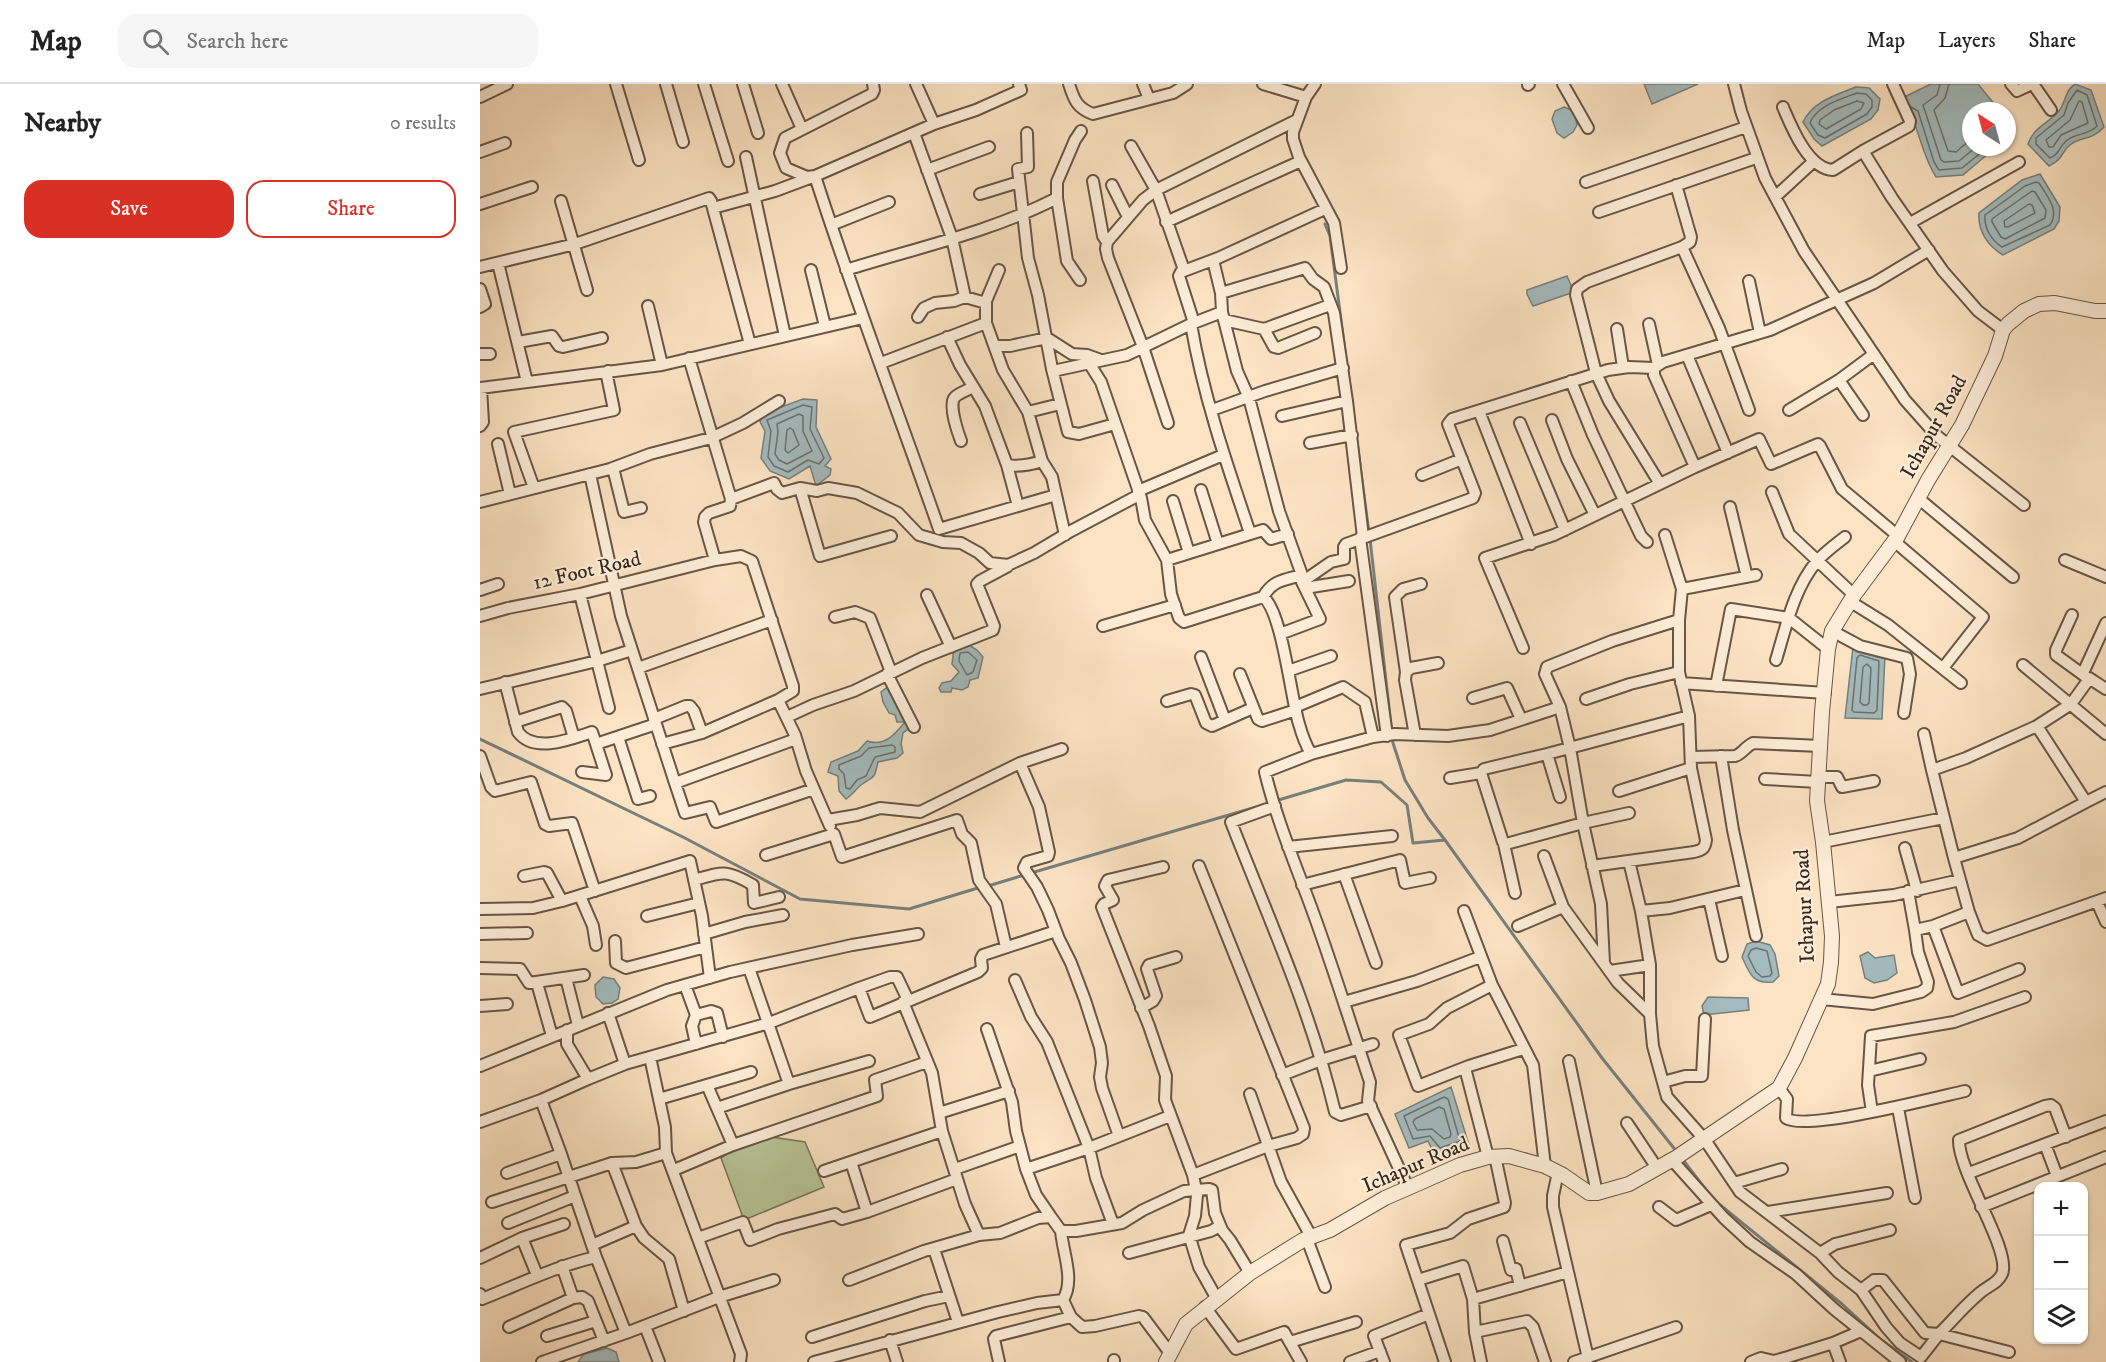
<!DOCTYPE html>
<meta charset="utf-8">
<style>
:root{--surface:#fff;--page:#f6f6f6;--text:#222;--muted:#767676;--line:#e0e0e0;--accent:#d93025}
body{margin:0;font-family:"IM FELL DW Pica",serif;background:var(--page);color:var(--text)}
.controls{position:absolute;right:18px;bottom:18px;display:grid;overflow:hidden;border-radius:12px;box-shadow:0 2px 4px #0004}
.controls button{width:54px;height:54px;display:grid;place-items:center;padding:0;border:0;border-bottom:2px solid var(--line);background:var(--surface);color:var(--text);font:30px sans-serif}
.compass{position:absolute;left:1482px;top:18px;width:54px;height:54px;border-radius:50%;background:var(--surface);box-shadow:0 2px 4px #0004;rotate:324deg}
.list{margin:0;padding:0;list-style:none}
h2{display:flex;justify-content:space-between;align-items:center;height:78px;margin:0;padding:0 24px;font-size:26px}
h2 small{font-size:20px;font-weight:400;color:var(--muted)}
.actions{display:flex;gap:12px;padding:18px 24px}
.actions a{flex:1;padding:14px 0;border:2px solid var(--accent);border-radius:18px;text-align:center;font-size:21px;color:var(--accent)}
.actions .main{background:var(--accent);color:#fff}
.icon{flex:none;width:33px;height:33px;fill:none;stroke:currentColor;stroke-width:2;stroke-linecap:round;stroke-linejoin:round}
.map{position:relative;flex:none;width:1626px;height:1278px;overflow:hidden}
header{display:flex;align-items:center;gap:36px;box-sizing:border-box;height:84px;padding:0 30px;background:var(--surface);border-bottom:2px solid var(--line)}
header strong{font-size:28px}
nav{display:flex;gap:33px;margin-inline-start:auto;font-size:21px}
.search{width:420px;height:54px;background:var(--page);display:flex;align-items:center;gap:15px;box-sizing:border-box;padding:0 21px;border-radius:18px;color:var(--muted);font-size:22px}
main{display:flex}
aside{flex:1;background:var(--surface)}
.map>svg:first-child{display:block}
.green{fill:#b8c599;stroke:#78765a;stroke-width:1.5}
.water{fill:#a3bbbe;stroke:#78807d;stroke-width:1.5}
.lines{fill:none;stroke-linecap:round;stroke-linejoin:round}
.shore{stroke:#6d716d;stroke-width:1.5}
.stream{stroke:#78807d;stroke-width:3}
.minor-casing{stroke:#685646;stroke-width:14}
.tertiary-casing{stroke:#685646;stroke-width:16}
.minor{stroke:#fdedd8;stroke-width:10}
.tertiary{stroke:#fdedd8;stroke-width:14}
.labels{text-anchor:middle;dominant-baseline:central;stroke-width:4.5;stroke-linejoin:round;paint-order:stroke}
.street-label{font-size:21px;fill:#37271c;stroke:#fdedd8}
</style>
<header>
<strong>Map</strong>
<div class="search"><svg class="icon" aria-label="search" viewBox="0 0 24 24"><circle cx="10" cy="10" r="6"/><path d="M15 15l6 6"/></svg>Search here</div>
<nav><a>Map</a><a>Layers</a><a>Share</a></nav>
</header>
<main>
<aside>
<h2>Nearby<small>0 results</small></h2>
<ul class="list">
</ul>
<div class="actions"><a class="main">Save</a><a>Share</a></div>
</aside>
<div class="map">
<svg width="1626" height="1278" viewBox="0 0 1626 1278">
<rect width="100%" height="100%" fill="#fce3c3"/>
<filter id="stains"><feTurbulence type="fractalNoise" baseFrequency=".00333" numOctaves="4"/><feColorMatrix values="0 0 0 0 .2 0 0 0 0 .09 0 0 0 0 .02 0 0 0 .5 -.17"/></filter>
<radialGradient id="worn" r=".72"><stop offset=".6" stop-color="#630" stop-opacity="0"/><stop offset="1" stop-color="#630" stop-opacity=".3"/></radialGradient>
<path class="green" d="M285,1052L325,1058L344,1103L264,1136L241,1074L257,1063Z"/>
<path class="water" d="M1164,0H1218L1172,20Z
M1451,0H1498L1520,27H1491V63H1520L1509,69L1483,91L1456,93C1440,68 1439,39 1422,14Z
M1595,0L1611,6L1624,43C1612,57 1601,52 1590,61C1580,69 1585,74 1569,82L1548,60C1554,43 1567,40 1578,28C1586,20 1584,7 1595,0Z
M1376,3L1389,4L1400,15L1398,26L1391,35L1342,62L1334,55L1323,38C1333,17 1356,11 1376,3Z
M1084,23L1094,27L1097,41L1093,48L1084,54L1077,49L1072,35L1075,27Z
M1560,90L1580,123L1579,137L1574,145L1523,171C1507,161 1498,148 1499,129L1542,96Z
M1087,192L1094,208L1053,222L1047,210V206Z
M323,315L337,316L336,343L351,375L345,382L351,385L350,391L336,402L330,382L309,395L290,387L281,374L285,347L280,338L282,330Z
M489,561L497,566L503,573L498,594L490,596L488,603L482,606L472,604L471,608H461L459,604L462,599L471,597L479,588L472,580L474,564Z
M1373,563L1405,571L1402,635L1365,634Z
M406,604L419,608L435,640L423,649L421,660L423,669L417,674L398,678C394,696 395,691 381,701C376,705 372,711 366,715L359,707L358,692L348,688L351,678L378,667L387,657C405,663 415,650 425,638H417L415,631L409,629L403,618L401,608Z
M1276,857L1290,861L1295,870L1299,892L1293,898C1272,900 1270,890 1262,873L1267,860Z
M1388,868L1395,874L1414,871L1417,889L1407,896L1394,899L1385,894L1380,872Z
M123,893L134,895L140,904L138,915L132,919L123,920L116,913L115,901Z
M1228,913L1268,914L1269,926L1224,931L1222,922Z
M971,1003L989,1061L955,1072L948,1057L929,1064L915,1030Z
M127,1264L136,1268L139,1278H98L104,1270Z"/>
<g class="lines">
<path class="shore" d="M1460,0L1457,11L1443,21L1461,76L1464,78L1479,77L1496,63
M1469,0L1465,14L1454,26L1468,67L1476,68L1491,55
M1597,6L1607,11L1617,42C1609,51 1595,49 1586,57C1579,63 1579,71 1570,74L1556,60V54L1584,31L1588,19Z
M1377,9L1386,10L1392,16V23L1387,30L1345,54L1338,51L1330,39C1336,22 1361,15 1377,9Z
M1377,17L1384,19L1381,25L1346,45L1339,40L1340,36L1354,26Z
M1599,17L1602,18L1608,39L1581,51L1573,63H1569L1566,56L1590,36Z
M1431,23L1438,27L1454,78L1459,86L1482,84L1508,63
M1556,98L1559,99C1567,112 1580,126 1570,141L1522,163C1511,156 1504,144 1505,131L1545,102Z
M1552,107L1555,108L1566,126L1565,134L1525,155L1521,153L1512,138V135Z
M1549,120L1552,121L1555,129L1528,143H1525L1524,137Z
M323,321L332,323L330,345L344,374L339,380L328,376L308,388L294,382L288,373L291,347L287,336Z
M319,330L323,332V347L332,367L307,380L299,376L295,370L298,348L297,340Z
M310,344L313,346L319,361L308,369L305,366L307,346Z
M488,568L497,576L493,588L487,591L479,577L480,569Z
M1380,571L1399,577L1397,626L1394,629L1374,628L1372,626L1377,574Z
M1387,580L1391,584L1389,619L1387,621H1383L1380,618L1383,583Z
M412,661L415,663V668L395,673L386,692L377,696L370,705L366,704L364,690L359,685V681L381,672L389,664Z
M1276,864L1287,867L1292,889L1290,892L1282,893L1276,888L1268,872L1271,866Z
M964,1013L968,1015L980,1057L960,1064L950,1052L933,1055L924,1032Z
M959,1023L964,1025L971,1050L970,1053L964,1055L952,1045L937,1046L933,1038L935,1035Z"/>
<path class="stream" d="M845,140L850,152L889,449
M890,455L913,659L925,696L948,734L965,756
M0,655L203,753L320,815L429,825L501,803
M795,717L866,696L901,698L927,721L933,759L965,756L1122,974L1197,1068
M551,789L783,721
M508,802L544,791
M1203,1076L1234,1116L1362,1220L1400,1255L1432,1278"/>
<defs>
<path id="minor" d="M136,0L159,76
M186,0L203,58
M224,0L248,77
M263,0L278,49
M302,0L322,45
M393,0L394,6L392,10L305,54L300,69L306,84L327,93L335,92C373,211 418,327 459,445L576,411
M436,0L454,40
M589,0C594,16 597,24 613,30L693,9L707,0
M663,0L669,15
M783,0L826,13
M835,0L826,13L813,48V55L819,73L854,139L861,184
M1083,0L1108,44
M1254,0L1261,27L1285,94L1324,167L1425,316L1457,352L1544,421
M1531,0L1537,7L1552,0
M1553,0L1571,26
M1048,1L1049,0
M0,13L27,0
M1303,23C1311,42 1328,85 1353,86L1383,67L1429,42L1430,37L1413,0
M434,49L472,154L485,213
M547,49L548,83L538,85L548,174L558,211L572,285L588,348L599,350L635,340
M651,62L676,106L704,186
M1383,67L1412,114L1463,187L1498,227L1523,246
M0,68L25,59
M266,73L305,252
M447,86L509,63
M613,97L623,152L627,158
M1106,98L1266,43
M632,101L648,133
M500,110L539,98
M1295,113L1334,77
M81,117L107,206
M0,120L52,103
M233,124L295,107L335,92L454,40L496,26L541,6L539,0
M1119,128L1276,74
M686,138L821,77
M1430,139L1539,78
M351,141L409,118
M1202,163L1239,244L1269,326
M733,176L741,209
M18,179L47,298
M0,183L95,160L229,114L231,117L270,260
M331,186L345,242
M366,186C436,164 511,148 577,114
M519,186L506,217V239L523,286L548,328L562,377L572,393L585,451
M600,196L587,177L577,114V98L595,56L601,47
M1269,197L1280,249
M0,205L5,220L0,223
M168,222L182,281
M742,228L757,287L769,314L799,427L822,491V498L840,535L800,550
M438,233L444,224L455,219L474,217L485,213L506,219
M744,236L784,245L850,221
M714,239L699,192L701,188L738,174L845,125
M711,240C723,311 747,381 770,449
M1169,240L1178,281
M784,245L794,263L798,264L835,249
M1137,245L1143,283
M467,253L480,281L505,322L527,381C540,383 550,381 562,377
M38,258L72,252L79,262L83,263L122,254
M515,262H530L567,254L592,270L607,271L621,276
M0,270H10
M1207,271L1248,369
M209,274L251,415L250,422L229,429L225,433L224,438L235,476
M401,279L506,239
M609,279L621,298L661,414L665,436L687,476L691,510L699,534L704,538L783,513C802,526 811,615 819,640C822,651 826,661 831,670L785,688C798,742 821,793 839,845C857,896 873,947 890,998L888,1017L928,1104
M573,287L647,271L711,240L742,228L741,209L825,184L833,195L844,203L854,229L867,317L883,453
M1359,296L1383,331
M1091,297L1113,351L1161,452L1167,458
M0,304L182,281L383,234
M732,326L785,307L863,284
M1309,326L1359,296L1394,270
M999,327L1051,460
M548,328L580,320
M802,332L867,317
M1072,336L1087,375L1115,431
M688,339L663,263L628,174L626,165L627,158L663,116L676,106L817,36
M1040,339L1085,446
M0,342L3,338L1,304
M481,357C478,349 468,320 475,313C479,309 488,306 493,303
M830,359L872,351
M18,360L30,410
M527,381L538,422
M1215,383L1174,291V284L1183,278L1290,246L1394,199L1449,166
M133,384L144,428L161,424
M110,390L141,532L195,699L316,655
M942,391L982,375
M1180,400L1129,317L1116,289L1096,211L1097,205L1107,198L1202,163L1210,158L1211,153L1196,101
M54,404L34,348L134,326L127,292L128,287
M320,404L337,407L348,404L377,409L418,429L439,451L463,458L481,459L499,469L510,479L528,481L554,469L591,447L659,411
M721,406L738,460
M658,407L743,371
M1292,408L1309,450L1374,511
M1438,414L1533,493
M251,415L294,399L297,405L302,409L320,404L340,472L411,452
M693,417L709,469
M0,418L130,385L170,370L231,354L263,339L299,317
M1250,423L1267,493
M880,454L907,652
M1414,457L1503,533L1463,584
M687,476L783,446L791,455L808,450
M1585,476L1626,493
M822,498L851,478L864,475V463L866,460L993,414L995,409L968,340L972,335L1128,286L1149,283L1174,284
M825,504L869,497
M1202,505L1276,491
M0,506L18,500
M100,510L129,624
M447,511L471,563
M783,513C793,496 804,496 822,491
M1371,518L1408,541L1481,599
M0,532L28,524L100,510L235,476L261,472L272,477L313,602V607L298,616L222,649L182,660
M355,533L375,528L390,534L411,588
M623,542L695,521
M1352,547L1380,562L1427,574L1430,590L1424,629
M1043,564L1005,474L1074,451L1215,383L1279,355L1291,380L1338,360L1340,362L1362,405L1418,452
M721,573L745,636
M1296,576C1306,543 1314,504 1337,477C1345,468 1356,460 1365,453
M1543,581L1626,650
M158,584L292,536
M808,587L851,572
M926,588L915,513L923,505L941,500
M1603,589L1626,539
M407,590L434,643
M760,590L778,635L782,637L816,626
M1609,594L1626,605
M25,598L38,648C54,670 91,655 112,648L116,660L176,640
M1201,599L1345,609
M1236,602L1251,525L1309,534L1348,565
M0,605L117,577L152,566
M993,614L1027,604L1041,635
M1106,615L1150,600L1199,588
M298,616L315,651L326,687L350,742
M687,617L711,610L715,611L726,639L732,642L773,624
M815,623L863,603L885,618L893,653L915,650L968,652L1010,646L1080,623L1090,664L1103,739L1121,820L1124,879
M1080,623L1065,590L1067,583L1132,557L1199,536
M307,633L333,621L374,607L442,574L513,546L514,542L497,500L500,497L528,482
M174,635L206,622H210L214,627L222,649
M35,638L82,623L86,627L94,654
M1444,650L1452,686
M935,651L925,596L926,588L931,584L958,579
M138,653L158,715L170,712
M831,670L893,653
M0,672L11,703L15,707L51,698L65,740L69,742L92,739L115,807
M1241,672L1253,746L1276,852
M1211,673L1255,672C1262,670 1265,663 1273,659L1340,662
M540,679L559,723L569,768L568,772L547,778L544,784L557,803L568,826L579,855L591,879L605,916L620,963L622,979L620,993L622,1004L639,1052
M102,688L126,691L116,660
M1001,689L1023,758L1026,760L1103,739L1149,729
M1339,693H1357L1362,703L1394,697
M970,694L1001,689L1004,685L1067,670
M1285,695L1338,698
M195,699L205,729L230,723L236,738L334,705
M1139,707L1211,684
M1080,713L1067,670L1209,632
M1606,718L1626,708
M795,722L751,738C788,833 831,927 855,1028L861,1031L891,1022
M348,736L377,731L400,724L440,728L540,679L582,665
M1343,758L1464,734
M1024,760L1035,809
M808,763L912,752
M1425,764L1437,807
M286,771L354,750L362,773L477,736L482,750L491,759L499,796L516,820L526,863
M1064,772L1083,823
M1474,774L1538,754L1606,718L1557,642
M1149,777L1161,827
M1112,782L1214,768C1223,766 1225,764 1226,756L1211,684L1209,632L1199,588V536L1202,505L1185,451
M683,783L628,796L625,802L633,816L624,820L622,823L669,942L686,992L685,1016L713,1091L717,1111L715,1132L709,1151L719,1183L737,1215
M864,790L896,879
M44,792L64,788L67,789L82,817L210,777L222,832L230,894
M214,796C243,788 246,785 273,801L274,819L299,813
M822,801L920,776L925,799L950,794
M1428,807L1435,846L1453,842
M100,812L113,842L116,861
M1229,815L1242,872
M1349,818L1414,811L1480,796
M1617,818L1626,838
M0,825L53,824L82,817
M984,827L1012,901L1053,981L1065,1082
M1489,828L1474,774L1452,686L1486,674L1557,642L1591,620L1609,595L1576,571V566L1592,531
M167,832L219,819
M1038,842L1083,823L1138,899L1170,930L1173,962L1187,1013L1225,1056L1260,1108L1340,1169L1358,1188L1381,1206L1406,1243L1420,1259L1441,1273L1459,1250L1529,1268
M0,850L47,849
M224,850L265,838L303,831
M135,857L136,879L146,884L226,863
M0,884L40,885L49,899L104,891
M1539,885L1478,909L1453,842L1489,828L1498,851L1507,856L1626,814
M1130,887L1170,881
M86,894L98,941
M535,896L551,933L567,958L609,1064L616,1094L633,1140
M57,899L72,952
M205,901L216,931L212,942L216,960
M1012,901L967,924L949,940L919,951L938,1002L989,982L1043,965
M379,904L410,893H417L428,916
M1341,915L1393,920L1441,908L1447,904L1448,898L1438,868L1435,846
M423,918L452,989L462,1047L485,1120L499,1151
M864,918L937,897L1000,873
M0,922L27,920
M661,924L673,917L676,912L667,885L669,881L696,873
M128,929L145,980
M1170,930V881L1161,827L1190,824L1265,806
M216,931L231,927L237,929L243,953
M507,945L532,1018L536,1047L546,1085L556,1111L571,1133
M87,946V960L108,995L145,980L289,939L379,904L390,933L498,888L502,884L501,875L503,871L576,847
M170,973L185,1043L186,1069L261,1270L260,1278
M1089,977L1117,1109
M0,982L187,906L250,888L372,861L438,850
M985,984L1008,1073
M1389,987L1440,975
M802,991L841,976L893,960
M1183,998L1205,992H1222L1225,935
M309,1000L389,977
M227,1001L253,1061
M1299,1004L1307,1015L1306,1034C1324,1048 1458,1013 1485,1007
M770,1010L801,1098L832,1154
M179,1015L271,988
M61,1016L108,995
M237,1024L309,1000L269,884
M1418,1024L1435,1114
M1392,1028L1388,1001L1391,952L1474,938L1545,913
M459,1029L529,1007
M0,1038L61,1016L81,1070
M1147,1039L1177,1084
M1565,1060L1577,1092
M1192,1076L1244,1134L1270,1158L1316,1190L1354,1225L1420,1278
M371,1078L387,1128
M132,1079L156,1142L164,1154L189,1175L204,1227
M475,1085L540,1062
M546,1085L609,1064L690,1032
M194,1086L253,1061L397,1012L395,996L447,978
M344,1087L462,1047
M27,1089L81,1070L116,1173L146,1249L239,1213L294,1196
M1489,1089L1626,1037
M713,1091L788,1062L817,1054L823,1050L824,1044L719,782
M1254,1099L1302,1085
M12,1118L132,1079L156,1078L186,1069
M1179,1123L1196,1136L1231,1121
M1501,1123L1626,1073
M1288,1128L1407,1109
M28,1139L95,1112
M218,1154L263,1138L270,1156L298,1145L355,1130L362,1135L387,1128L477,1095
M827,1155L845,1203
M1023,1157L1031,1186L1036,1185L1040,1202
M112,1161L156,1142
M454,1165L478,1238
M649,1169L731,1147L740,1142
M1340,1169L1355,1160L1410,1146
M0,1174L42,1154
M82,1182L93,1214
M1088,1188L1108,1274
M57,1191L42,1154L84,1140
M369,1196L444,1167L499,1151L520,1149L558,1134L571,1133L581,1147H596L642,1139L663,1126L704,1107L729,1105L732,1106L735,1129L742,1146L750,1156L770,1189
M938,1196L983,1182L993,1215L995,1248L1001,1278
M1381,1206L1394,1196H1403L1445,1249L1459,1250C1473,1236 1486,1220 1501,1208C1508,1202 1518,1199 1522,1190C1532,1167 1478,1088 1479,1056L1565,1022L1571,1021L1575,1024L1586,1053
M0,1210L2,1215C40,1200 76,1182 116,1173
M993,1215L1088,1188L1073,1123V1112L1078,1088
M583,1216L591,1233L602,1243L615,1242L659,1232L663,1233L690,1269
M725,1223L756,1265L804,1248L821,1278
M165,1242L179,1278
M29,1243L93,1214L102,1213L108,1217L124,1257
M995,1248L1047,1237L1053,1243L1065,1278
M67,1252L116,1237
M332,1253L445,1217L469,1212
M410,1256L417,1278
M810,1258L876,1238
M1353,1259L1360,1278
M634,1276V1278
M62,1278L146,1249
M334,1278L518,1228L557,1219L583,1216C595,1196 583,1170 581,1147
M519,1278L514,1255L516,1252L591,1233
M870,1278L900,1267
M904,1278L894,1252L949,1230
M965,1278L926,1161L970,1149L988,1135L1024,1123L1025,1119L1015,1072
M1094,1278L1196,1243
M1271,1278L1281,1274L1294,1277L1308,1273L1353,1259L1381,1247"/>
<path id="tertiary" d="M686,1278L706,1240L770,1189L823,1156L850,1146L905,1114L928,1104L980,1081L1008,1073L1029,1072L1065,1082L1083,1091L1109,1109H1117L1149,1100L1197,1073L1299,1004L1315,974L1348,900L1351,878L1352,852L1343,758L1337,717L1342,628L1348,565L1352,547L1374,511L1418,452L1448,396L1482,341L1515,272L1523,246L1528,240L1544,227L1559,220L1575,219L1615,227H1626"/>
</defs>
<use href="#minor" class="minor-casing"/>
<use href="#tertiary" class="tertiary-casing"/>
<use href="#minor" class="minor"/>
<use href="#tertiary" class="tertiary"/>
</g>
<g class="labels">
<g class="street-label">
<text transform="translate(1454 343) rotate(-61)">Ichapur Road</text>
<text transform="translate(107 487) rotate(-13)">12 Foot Road</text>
<text transform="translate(1325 822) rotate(-93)">Ichapur Road</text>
<text transform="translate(936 1081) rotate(-23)">Ichapur Road</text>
</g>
</g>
<rect width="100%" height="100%" filter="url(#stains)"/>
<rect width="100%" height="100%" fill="url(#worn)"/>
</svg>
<div class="controls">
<button>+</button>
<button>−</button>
<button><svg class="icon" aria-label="layers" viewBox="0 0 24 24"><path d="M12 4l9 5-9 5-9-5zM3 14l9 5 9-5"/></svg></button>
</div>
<svg class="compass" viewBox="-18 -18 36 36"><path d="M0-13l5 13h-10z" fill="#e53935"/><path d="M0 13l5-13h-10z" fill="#767676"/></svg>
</div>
</main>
